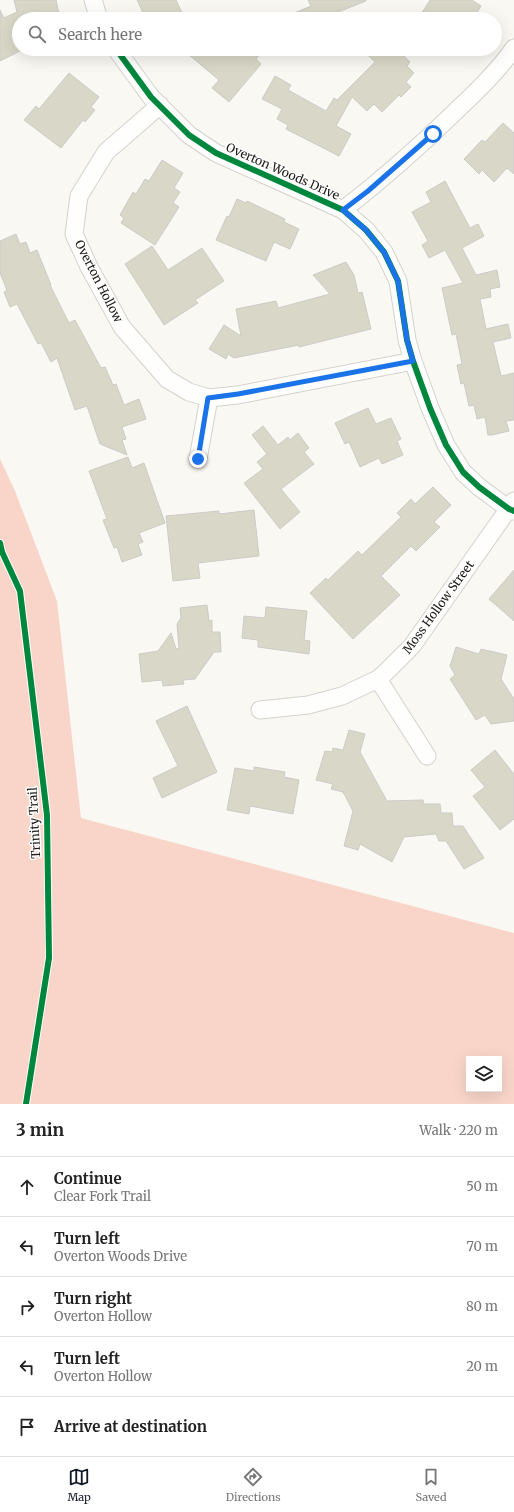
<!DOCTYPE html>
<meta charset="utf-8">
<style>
:root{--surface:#fff;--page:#f2f2f2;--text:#222;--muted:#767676;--line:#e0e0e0;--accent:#111827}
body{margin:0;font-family:Merriweather,serif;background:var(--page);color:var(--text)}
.controls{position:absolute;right:12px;bottom:12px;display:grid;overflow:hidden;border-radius:0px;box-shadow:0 4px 16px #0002}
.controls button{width:36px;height:36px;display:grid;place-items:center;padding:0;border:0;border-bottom:1px solid var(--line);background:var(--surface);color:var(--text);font:20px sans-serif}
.stop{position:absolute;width:12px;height:12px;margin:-9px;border:3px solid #1a73e8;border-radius:50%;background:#fff}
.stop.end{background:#1a73e8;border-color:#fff;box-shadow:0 1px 4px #0008}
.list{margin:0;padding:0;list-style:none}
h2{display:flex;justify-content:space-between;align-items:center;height:52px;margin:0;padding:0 16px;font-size:17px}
h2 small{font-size:13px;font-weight:400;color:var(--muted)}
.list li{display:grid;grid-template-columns:26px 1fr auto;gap:12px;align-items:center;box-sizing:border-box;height:60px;padding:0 16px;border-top:1px solid var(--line)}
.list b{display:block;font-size:15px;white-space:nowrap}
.list p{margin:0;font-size:13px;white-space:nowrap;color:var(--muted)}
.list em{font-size:13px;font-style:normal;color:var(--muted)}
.icon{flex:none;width:22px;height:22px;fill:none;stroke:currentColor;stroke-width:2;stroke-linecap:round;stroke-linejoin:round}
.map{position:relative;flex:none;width:514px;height:1104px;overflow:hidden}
.search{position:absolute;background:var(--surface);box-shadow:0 4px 16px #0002;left:12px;right:12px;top:12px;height:44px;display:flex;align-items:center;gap:10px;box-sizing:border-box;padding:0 14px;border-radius:22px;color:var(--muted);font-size:15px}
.sheet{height:352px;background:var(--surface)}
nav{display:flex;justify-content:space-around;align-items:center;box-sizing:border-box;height:56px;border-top:1px solid var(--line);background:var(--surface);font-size:11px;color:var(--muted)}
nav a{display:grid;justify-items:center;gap:2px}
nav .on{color:var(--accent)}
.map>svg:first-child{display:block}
.green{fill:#f9d5c9;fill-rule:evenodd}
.building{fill:#d9d8c8;stroke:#cccbc7}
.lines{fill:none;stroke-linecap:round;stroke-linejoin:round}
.street-casing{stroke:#d5d2cd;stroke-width:19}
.street{stroke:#fefefd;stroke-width:17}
.cycleway-casing{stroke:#fff;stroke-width:8}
.cycleway{stroke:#00873e;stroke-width:6}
.route{stroke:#1a73e8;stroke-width:5}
.labels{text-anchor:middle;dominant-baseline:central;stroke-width:3;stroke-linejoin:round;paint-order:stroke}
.street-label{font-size:12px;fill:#1c1a15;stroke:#fff}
</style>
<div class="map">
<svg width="514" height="1104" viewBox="0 0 514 1104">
<rect width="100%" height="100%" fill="#faf8f2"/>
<path class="green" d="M0,459L15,491L57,601L81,818L514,933V1104H0ZM469,1059H499V1089H469Z"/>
<path class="building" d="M14,0H56L60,19H19V34L12,36L20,51L0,61V10L4,18L17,12Z
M137,0H176L185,19H146Z
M308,0H366V1L338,12L341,19H280L311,6Z
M430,0H472L481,6L473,19H418Z
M182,49H264L256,59L261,64L229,102L212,88L219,80Z
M362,49H397L410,62L407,66L414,73L406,82L411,87L401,97L399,95L382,112L374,104L367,111L352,97L336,126L351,134L339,156L286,129L288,125L277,119L282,109L262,99L275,76L291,85L288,90L326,111L334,98L337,100L375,62Z
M69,73L99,97L91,107L95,110L85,122L83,120L61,148L24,120L36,106L39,109Z
M503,123L514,133V174L507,168L494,182L482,170L479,174L464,159L482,140L485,142Z
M162,160L183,173L174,188L180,192L173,203L179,207L155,245L121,223L124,218L120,215L133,192L136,194L145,179L149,181Z
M445,181L470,228L478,224L484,236L462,248L476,275L497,270L500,287L490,289L491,297L480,299L486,329L508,324L511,338L493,342L501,376L514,373V420L506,421L509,431L492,435H488L485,417L477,419L474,405L469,406L464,383L461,384L457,365L462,364L456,334L452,335L442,288L463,283L445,250L429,258L422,245L428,241L412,212L431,202L426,192Z
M237,199L246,203L247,201L285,219L284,222L299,229L290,249L274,242L266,261L216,240L227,216L229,217Z
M16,234L20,244L26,242L30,253L37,250L51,285H50L69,323L75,320L101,368L105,367L113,385L116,384L124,405L139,399L146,419L122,427L126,439L122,440L127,455L100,444L87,406L75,410L57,358L51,362L41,343L38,344L17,304L10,307L4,292L7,290L0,273V241Z
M152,246L168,270L202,248L224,281L195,300L198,303L164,325L125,264Z
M346,262L354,275L358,293L362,292L371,329L299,347V345L234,358L228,354L226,359L209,349L224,325L241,336L236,309L276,301L278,308L330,294L313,275Z
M368,408L376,424L391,418L401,439L397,441L403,455L382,464L379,458L360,467L349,442L345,444L335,423Z
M263,426L278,445L288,437L290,440L298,433L309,448L304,452L314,464L281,489L300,512L280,529L244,483L263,469L257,462L267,454L252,435Z
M128,457L132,468L144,463L165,523L139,533L143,542L138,544L142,555L122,562L117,547L114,548L103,520L107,519L89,471Z
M433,487L451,505L434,522L440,527L416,551L411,546L381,576L400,595L353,639L310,593L326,578L328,580L358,551L362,555L401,517L397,513L411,499L415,504Z
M254,510L259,556L198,563L200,578L173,581L166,516L219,511V514Z
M514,570V621L489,599Z
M207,605L209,621L212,620V632H220L221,652H214L195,679L183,680L184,684L163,686L162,680L142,682L139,654L158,651L171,633L176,649L179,648L177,624L181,618L180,608Z
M266,607L307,611L304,640L310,641L309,654L258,647V640L242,638L244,616L265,618Z
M456,647L479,654L481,649L507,655L501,679L514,699V721L491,724L485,715L476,720L450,679L455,675L450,666Z
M187,706L217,772L162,798L153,778L178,766L156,721Z
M349,730L365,734L360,752L387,801L423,800L424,804H440L441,813H452L453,826H463L484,858L464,869L446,841H439L436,834L404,837L392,862L360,844L358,850L344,846L353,811L343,792L331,789L333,784L316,780L325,751L332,752L333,748L343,750Z
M495,750L514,774V819L500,830L473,796L485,787L471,770Z
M254,767L285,772L284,777L299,780L293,814L250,806L249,814L227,810L235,768L254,771Z"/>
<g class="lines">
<defs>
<path id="street" d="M93,0L99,19
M116,49L151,97L189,135L216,153L343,210L366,230L384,252L398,281L407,340L413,361L430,408L446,445L463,472L479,487L509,509L514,511
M160,105L106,152L79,196L74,234L89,267L122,327L167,379L189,392L209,398L238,395L413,361
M343,210C383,179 420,146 456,111C476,92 498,71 514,48
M198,459L209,398
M378,679L427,756
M260,710L308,705L342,696L378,679L385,673L412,646L514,501"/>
</defs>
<use href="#street" class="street-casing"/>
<use href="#street" class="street"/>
<defs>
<path id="cycleway" d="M116,49L151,97L189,135L216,153L343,210L366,230L384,252L398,281L407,340L413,361L430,408L446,445L463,472L479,487L509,509L514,511
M0,543L2,552L20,591L47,815L49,958L26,1104"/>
</defs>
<use href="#cycleway" class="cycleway-casing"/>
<use href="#cycleway" class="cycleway"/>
</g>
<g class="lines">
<path class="route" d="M198,459L208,398L238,394L413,361L407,340L398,281L384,252L366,230L343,210L368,191L433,134"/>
</g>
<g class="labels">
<g class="street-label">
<text transform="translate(283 171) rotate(24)">Overton Woods Drive</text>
<text transform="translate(99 281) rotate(63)">Overton Hollow</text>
<text transform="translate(438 607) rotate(-54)">Moss Hollow Street</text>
<text transform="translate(34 823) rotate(-93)">Trinity Trail</text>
</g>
</g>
</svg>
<div class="controls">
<button><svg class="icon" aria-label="layers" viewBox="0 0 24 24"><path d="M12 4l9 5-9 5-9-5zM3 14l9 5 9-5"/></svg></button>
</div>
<div class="stop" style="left:433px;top:134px"></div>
<div class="stop end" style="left:198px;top:459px"></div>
<div class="search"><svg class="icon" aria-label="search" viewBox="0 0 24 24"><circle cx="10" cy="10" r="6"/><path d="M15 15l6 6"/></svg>Search here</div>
</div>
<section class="sheet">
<h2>3 min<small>Walk · 220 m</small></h2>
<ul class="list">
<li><svg class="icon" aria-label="ahead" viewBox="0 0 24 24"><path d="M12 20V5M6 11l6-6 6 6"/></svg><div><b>Continue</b><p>Clear Fork Trail</p></div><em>50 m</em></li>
<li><svg class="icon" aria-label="left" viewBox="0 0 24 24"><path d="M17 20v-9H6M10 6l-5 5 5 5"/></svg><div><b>Turn left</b><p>Overton Woods Drive</p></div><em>70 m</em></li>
<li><svg class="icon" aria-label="right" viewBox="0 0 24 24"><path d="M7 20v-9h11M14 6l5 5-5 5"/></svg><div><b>Turn right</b><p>Overton Hollow</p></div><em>80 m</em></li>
<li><svg class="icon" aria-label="left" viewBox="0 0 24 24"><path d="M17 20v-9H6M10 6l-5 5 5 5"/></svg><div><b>Turn left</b><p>Overton Hollow</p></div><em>20 m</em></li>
<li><svg class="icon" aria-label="arrive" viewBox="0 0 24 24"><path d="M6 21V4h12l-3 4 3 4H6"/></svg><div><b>Arrive at destination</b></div></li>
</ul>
</section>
<nav>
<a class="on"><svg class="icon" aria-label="map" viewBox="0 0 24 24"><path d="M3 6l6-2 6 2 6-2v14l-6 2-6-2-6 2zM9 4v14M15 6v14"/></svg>Map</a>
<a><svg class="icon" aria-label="directions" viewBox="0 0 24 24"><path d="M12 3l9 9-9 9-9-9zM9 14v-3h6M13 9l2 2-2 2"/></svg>Directions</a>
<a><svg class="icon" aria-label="saved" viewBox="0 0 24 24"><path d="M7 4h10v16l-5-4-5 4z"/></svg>Saved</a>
</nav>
